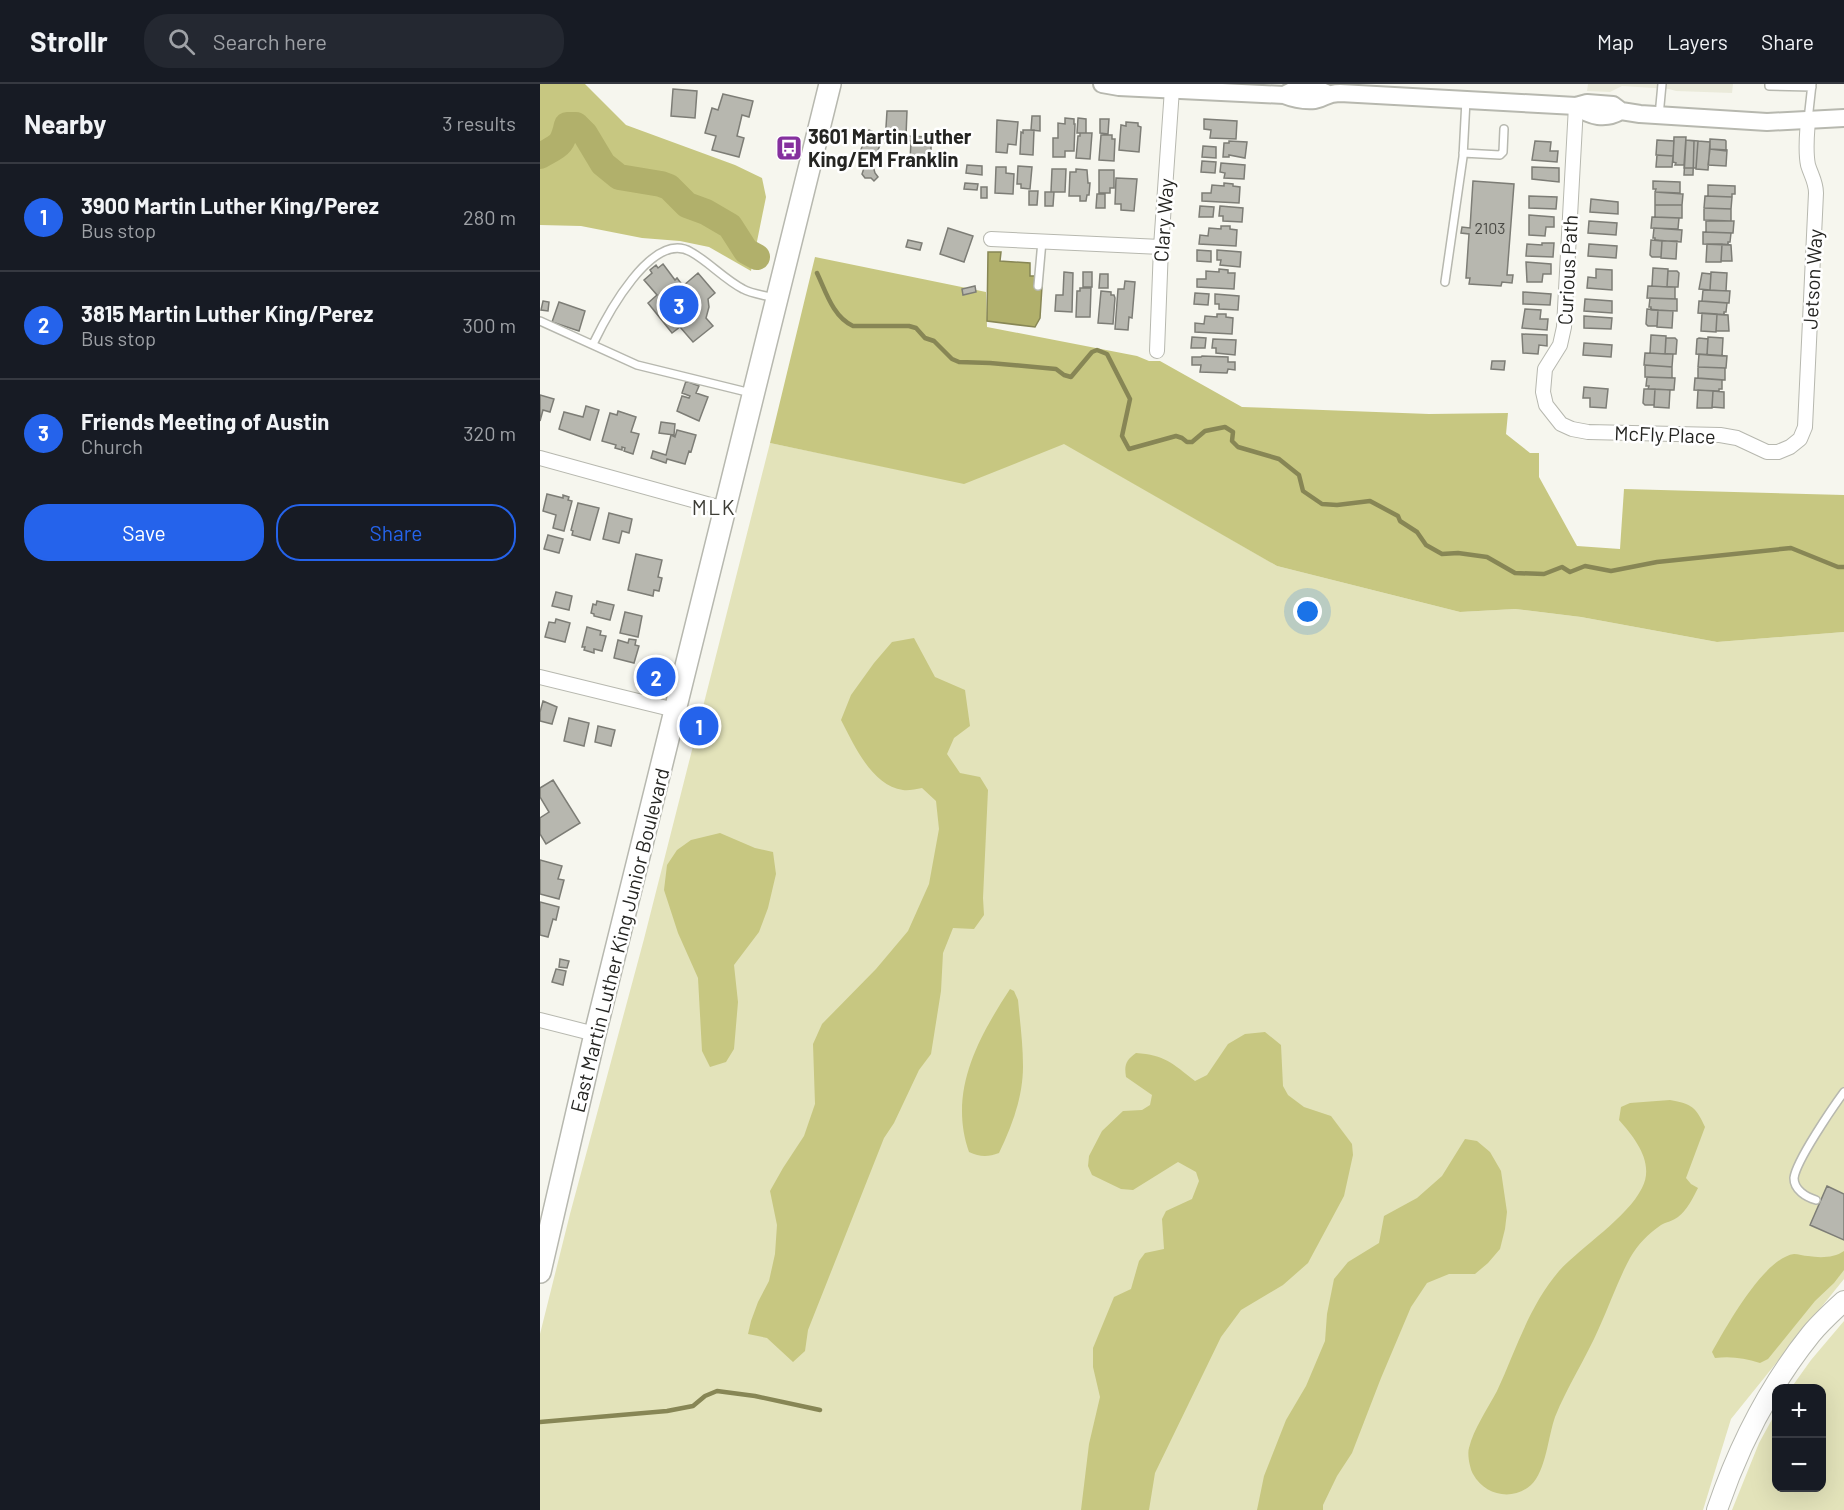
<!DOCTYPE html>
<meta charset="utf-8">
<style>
:root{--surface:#171b24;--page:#242831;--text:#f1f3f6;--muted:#9ea1a6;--line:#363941;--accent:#2563eb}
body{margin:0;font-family:Barlow,sans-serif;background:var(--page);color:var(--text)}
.controls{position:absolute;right:18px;bottom:18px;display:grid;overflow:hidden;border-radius:12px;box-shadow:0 6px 24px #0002}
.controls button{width:54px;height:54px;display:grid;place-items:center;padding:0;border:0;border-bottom:2px solid var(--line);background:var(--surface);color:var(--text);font:30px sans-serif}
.you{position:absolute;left:768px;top:528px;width:21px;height:21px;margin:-15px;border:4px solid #fff;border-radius:50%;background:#1a73e8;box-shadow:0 0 0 9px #1a73e833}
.badge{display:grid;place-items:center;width:39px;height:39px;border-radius:50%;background:var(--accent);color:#fff;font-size:20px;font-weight:700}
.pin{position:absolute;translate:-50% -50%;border:3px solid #fff;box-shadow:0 2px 6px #0006}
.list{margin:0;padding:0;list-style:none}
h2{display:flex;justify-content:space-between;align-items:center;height:78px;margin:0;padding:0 24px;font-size:26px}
h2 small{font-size:20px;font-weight:400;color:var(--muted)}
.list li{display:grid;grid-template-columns:39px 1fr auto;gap:18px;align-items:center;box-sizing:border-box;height:108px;padding:0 24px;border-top:2px solid var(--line)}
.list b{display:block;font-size:22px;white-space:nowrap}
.list p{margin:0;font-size:20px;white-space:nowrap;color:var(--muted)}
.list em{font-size:20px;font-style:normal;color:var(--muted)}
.actions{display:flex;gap:12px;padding:18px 24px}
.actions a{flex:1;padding:14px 0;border:2px solid var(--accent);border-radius:24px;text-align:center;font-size:21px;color:var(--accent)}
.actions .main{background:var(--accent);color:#fff}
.icon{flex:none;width:33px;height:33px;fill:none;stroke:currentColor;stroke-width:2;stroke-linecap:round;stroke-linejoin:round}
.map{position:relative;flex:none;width:1304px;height:1426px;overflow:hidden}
header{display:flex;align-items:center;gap:36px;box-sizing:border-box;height:84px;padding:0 30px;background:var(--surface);border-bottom:2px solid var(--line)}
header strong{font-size:28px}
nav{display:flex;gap:33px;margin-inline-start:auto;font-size:21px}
.search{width:420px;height:54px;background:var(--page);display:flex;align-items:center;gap:15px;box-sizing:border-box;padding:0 21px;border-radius:24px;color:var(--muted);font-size:22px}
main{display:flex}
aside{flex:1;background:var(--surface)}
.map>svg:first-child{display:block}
.built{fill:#eaeada}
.green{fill:#e3e3ba}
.forest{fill:#c7c781}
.water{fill:#b1b06b;stroke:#878655;stroke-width:1.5}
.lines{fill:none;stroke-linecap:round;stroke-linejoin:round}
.stream{stroke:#878655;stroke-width:4.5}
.river{stroke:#b1b06b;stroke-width:26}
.building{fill:#b7b7af;stroke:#7d7d76;stroke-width:1.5}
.service-casing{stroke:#b7b8af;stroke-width:10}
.minor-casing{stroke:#b7b8af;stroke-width:16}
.tertiary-casing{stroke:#b7b8af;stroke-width:20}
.secondary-casing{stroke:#b7b8af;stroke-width:22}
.primary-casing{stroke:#b7b8af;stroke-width:24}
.service{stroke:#fff;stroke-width:7}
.minor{stroke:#fff;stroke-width:14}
.tertiary{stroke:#fff;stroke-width:16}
.secondary{stroke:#fff;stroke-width:20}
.primary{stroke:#fff;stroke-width:21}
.labels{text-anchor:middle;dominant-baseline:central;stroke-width:5;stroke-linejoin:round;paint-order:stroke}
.number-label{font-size:16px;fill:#4a4a45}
.poi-label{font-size:20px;font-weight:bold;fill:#252522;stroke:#fff;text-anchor:start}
.street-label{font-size:20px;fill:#252522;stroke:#fff}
.neighbourhood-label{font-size:21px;letter-spacing:1.5px;fill:#3d3d36;stroke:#fff}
</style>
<header>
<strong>Strollr</strong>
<div class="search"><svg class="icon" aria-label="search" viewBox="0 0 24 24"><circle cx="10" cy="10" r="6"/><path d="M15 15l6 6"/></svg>Search here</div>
<nav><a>Map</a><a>Layers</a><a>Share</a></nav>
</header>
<main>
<aside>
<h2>Nearby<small>3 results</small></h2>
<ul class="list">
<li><span class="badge">1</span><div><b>3900 Martin Luther King/Perez</b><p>Bus stop</p></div><em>280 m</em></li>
<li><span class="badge">2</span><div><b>3815 Martin Luther King/Perez</b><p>Bus stop</p></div><em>300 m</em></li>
<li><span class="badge">3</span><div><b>Friends Meeting of Austin</b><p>Church</p></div><em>320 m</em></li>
</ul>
<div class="actions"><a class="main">Save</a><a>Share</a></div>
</aside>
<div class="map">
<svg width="1304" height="1426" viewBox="0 0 1304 1426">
<rect width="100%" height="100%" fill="#f6f6ee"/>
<path class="built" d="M1048,0H1193L1192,9L1136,7L1129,5L1082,2L1070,8L1047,7Z"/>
<path class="green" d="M230,359L424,399L524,359L737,482L920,528L975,525L1041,533L1177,558L1304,548V1195L1191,1335L1163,1426H0V1250L30,1130L104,855Z
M1304,1237V1426H1192L1219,1359L1236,1328V1404H1282V1304H1251L1271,1276Z"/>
<path class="forest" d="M0,0H45L86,41L195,81L222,94L226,113L211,187L169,163L140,157L102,154L41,142L0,141Z
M275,173L446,208L447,243L597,272L609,277H620L702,323L889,330L968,329L966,350L990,369H999V393L1037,462L1080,465L1084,405L1304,411V548L1177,558L1041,533L975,525L920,528L737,482L524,360L424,400L230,359Z
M374,554L395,593L425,606L430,642L414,654L407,670L420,689L440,693L448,706L443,814L444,831L434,845L413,844L403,869L401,907L391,970L379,986L354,1039L344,1054L268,1246L265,1267L253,1278L227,1254L208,1250L211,1237L218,1218L229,1197L235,1170L237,1141L230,1107L243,1084L264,1052L275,1020L273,960L282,940L336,885L368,847L389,800L399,745L396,717L382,704C376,705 368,707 363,706C332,702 314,661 301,636L311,611L334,579L352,558Z
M180,749L215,764L233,768L236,790L228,824L219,848L194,881L198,918L194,965L186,978L170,983L162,967L158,894L138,849L124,806L127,781L137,766L151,756Z
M470,905L474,907L478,916C480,938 483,960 483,982C483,1013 472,1042 459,1069C448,1073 440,1073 429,1068C408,1008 438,954 470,905Z
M725,948L741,961L743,1002L748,1011L764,1023L791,1032L812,1060L813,1071L804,1112L768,1179L743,1201L701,1226L681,1253L615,1389L609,1426H541L549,1360L560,1313L553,1283V1264L574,1213L591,1205L599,1177L605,1169L624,1165L622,1135L626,1127L652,1115L659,1097L656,1088L638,1078L593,1106L581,1105L552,1091L548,1082L549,1072L562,1047L583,1027L602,1026L610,1021L612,1011L586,993C584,981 586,976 596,969C625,971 632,979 655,997L667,991L688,960L705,950Z
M1130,1016C1152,1020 1156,1023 1165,1043L1146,1094L1151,1100L1158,1104C1153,1114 1147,1126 1138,1133C1133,1137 1126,1138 1121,1141C1108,1150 1098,1160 1090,1174C1078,1196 1070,1220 1059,1244C1046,1274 1027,1303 1015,1333C1008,1353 1006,1387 991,1401C973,1417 945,1412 933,1390C930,1385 927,1370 929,1364C934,1344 947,1326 957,1307C976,1266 989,1222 1019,1187C1042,1162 1087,1134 1102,1104C1115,1079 1095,1054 1079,1036L1081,1023L1090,1019Z
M925,1055L937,1057L950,1068L961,1087L967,1128L965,1145L960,1165L948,1179L935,1190H909L887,1199L871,1223L841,1294L812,1369L797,1392L783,1421V1426H717L724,1392L746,1336L766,1302L785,1257L787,1230L794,1195L808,1178L839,1159L844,1132L877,1114L902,1092Z
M1304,1167V1186L1294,1199L1275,1217L1228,1275L1220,1279C1204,1274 1191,1272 1175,1274L1172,1268C1186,1243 1224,1174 1254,1170C1258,1170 1264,1172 1268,1172C1280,1174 1294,1174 1304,1167Z"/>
<path class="water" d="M448,168H461L460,177L490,179V192H495L494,201L502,202L500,234L495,243L447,237Z"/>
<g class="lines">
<path class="stream" d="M277,189C286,208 293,233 313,242H369L376,244L385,254L394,257L412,275L419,278L450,279L516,285L524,291L531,293L552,268L557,266L567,270L590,315L582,352L589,365L636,352L642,354L647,358H652L665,347L685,343L693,348L692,357L698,363L739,375L759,391L763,407L782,420L797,421L830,417L858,432L860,437L877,448L886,461L902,470L918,469L947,473L975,489L1004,490L1022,483L1030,488L1045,482L1071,487L1117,478L1251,464L1298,483H1304
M0,1338L127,1327L153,1322L165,1312L177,1307L215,1312L280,1326"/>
<path class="river" d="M0,72C19,61 22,63 27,41H36L45,50L63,80L79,93L121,100L129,103L147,121L166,128L190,142L206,167L217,173"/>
</g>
<path class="building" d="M133,5L157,7L155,34L131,32Z
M183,10L213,17L209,33L202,31L197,52L204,54L199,73L172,66L176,52L165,49L172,24L178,26Z
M347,27H367L366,52L391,53V70L399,71L398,77H370L371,57L366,56V60L345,59Z
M492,32H500V47L491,46Z
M525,34L534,35V40H535L534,67H525V73H513V54H518V39L525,40Z
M538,34L546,35V49H537Z
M560,35H569L568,50L560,49Z
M664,35L697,37L696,55L670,54L671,46L664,45Z
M457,36L478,38L476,61L468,60L467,69L456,68Z
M586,38L598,39V42L601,43L599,68L579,66L581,41L586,42Z
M329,46L340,51V52L343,54L332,80L329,78V80L317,75Z
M483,46H494L493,71L480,70L481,48L483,49Z
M540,49H552L550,75L536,74L538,52H540Z
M561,51H572V55H575L574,77L559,76Z
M1134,53H1146L1144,81H1135L1136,79L1133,78Z
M1170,55L1185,56L1186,57V67L1170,65Z
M1117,56L1134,57L1133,72L1116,71Z
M1146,56L1158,57L1156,84H1144Z
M1146,56L1154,57L1153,91H1144Z
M689,57L707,58L705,74L689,71V73H683L684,59H689Z
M995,57L1011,58L1010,67H1018L1017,78L992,76Z
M1158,57L1170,58L1168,86L1156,85Z
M663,62L676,63V74L662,73Z
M1170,65L1187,66L1186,82L1168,81Z
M1117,71L1133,72L1132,83H1116Z
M662,77L676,78L675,89L661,88Z
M681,79L705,81L704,95L684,94L685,89L680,88Z
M330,81L333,82L335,89L338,93L334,97L331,94H325L322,90L324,84Z
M427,81L442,82V91L426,89Z
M478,82L492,83L490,105L481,104V100H477Z
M456,83H466V89L474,90L473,110L455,109Z
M992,83L1019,84V98L992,95Z
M512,85H526L525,108H511Z
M536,85L547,86L548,99H550L549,111H547L546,117H540V112H529L530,88H536Z
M559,86H574V104H570V109H559Z
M576,94L597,95L594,127L581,126V120H575Z
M933,97L974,100L967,191H973L972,199L962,198L961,202L929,200L930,194H926L929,150L921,149L922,143L930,144Z
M1113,97L1140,98V109L1115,108L1116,105H1113Z
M425,99L438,100L437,106L424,105Z
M684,99L693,100V102L700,103L699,119L662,117V109H671L672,101L684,102Z
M1168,101L1195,102V110H1192V113L1168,112Z
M441,103H447V114H441Z
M489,107H498L497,121H489Z
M505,108H514L513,122H505Z
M1115,108L1143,110L1142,121H1115Z
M557,110H565V124H556Z
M989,112L1017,113L1016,125L989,124Z
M1165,112L1192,113L1191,125L1164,124Z
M1051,115L1078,118V130L1050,128Z
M1115,121H1142V134L1115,133Z
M660,122L674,123L673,133H659Z
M680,122L703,124L702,138L683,137V132H679Z
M1164,124L1191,125V137L1164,136Z
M989,131L1014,133V143H1006L1005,152L989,151Z
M1112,133L1139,134L1138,145L1111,144Z
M1049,137L1077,139L1076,151L1048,149Z
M1166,137H1194L1193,149L1166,148Z
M681,142H690V145L697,146L696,162L659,160L660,151L668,152L669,144L681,145Z
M408,144L433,152L424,178L400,170Z
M1114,144L1142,146L1141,158L1115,156V154H1113Z
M1163,148L1191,149L1190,158H1188V161L1163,160Z
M368,156L382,159L380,166L366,163Z
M1111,156L1122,157L1121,173H1112L1110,171Z
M1122,157H1137L1136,175L1121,174Z
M1002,159H1014L1013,173L986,172L987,160L1002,161Z
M1049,160L1077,162L1076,174L1048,172Z
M1167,160H1182L1181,178H1166Z
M1182,160L1191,161L1192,177H1181Z
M657,166L671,167V178L657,177Z
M677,166L701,168L700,183L680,181L681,176H677Z
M986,178L1011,180V190H1003L1002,198H987Z
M123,180L135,196L137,194L143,202L158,189L175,209L168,215L169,223L166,234L173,242L153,258L140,243L132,249L108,219L117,211L104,196L112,189L110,186L116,181L118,184Z
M1113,184L1128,185L1127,203L1112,202Z
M679,185L688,186V189H695L694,205L657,203V195H666V187L679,188Z
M1056,185L1072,186V206L1047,204L1048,193L1056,194Z
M1128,187H1137L1139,189L1138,203H1127Z
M524,188L533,189L532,228L515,227L516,211H523Z
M543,188H552V203H543Z
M1171,188L1187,189L1186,207L1170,206Z
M1162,189L1171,190L1170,206L1159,205Z
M560,190H568V204H559Z
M585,197L595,198L592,234L589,233L588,246L575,245L578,205H584Z
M435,202L436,208L423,211L422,205Z
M1108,202L1135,203V215L1107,214Z
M540,204H551L550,233H536L537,207H540Z
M1163,206L1190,207L1189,219L1162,217Z
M561,207L571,208V211H574L575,214L573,240L558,239Z
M983,208L1011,210L1010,221L983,220Z
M655,209L669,210L668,221L654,220Z
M675,210L699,212L698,226L679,225V220H675Z
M1110,214L1137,215V227L1111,226V223H1109Z
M1045,215L1072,217V229L1044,227Z
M3,217L9,218L8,227L1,226Z
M1159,217L1187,219L1186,228H1184V231L1158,229Z
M19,218L45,227L39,247L12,238Z
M985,225L1001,226L1000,235H1008L1007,246L982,244Z
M1107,225L1118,226L1117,242H1108L1106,240Z
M1118,226L1133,227L1132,244L1117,243Z
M1162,229L1177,230L1176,248L1161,247Z
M677,230H686V233L693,234L692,250L655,248V239L664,240L665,232L677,233Z
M1177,230L1188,231L1189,247H1176Z
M1044,232L1072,234L1071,245L1044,244Z
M982,250L1007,251V262L999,261L998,270L983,269Z
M1111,251L1126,252L1125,270L1110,269Z
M652,253L666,254L665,264H651Z
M1168,253L1183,254L1182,272L1167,271Z
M1126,254H1135L1137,256L1136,270H1125Z
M1159,254L1168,255L1167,271L1156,270L1157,255Z
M673,255L696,256L695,271L676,269V264H672Z
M1044,259L1072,261L1071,273L1043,271Z
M1105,269L1133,270L1132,283L1104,281Z
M1159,270L1187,272L1186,284L1158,283Z
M662,272L688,273V278H695V286L688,285L687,289L660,288L661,281H652V273H661Z
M952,277H965L964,286L951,285Z
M1105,281L1132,283V294L1105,293Z
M1158,283L1185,284V296L1158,294Z
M1107,293L1135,294L1134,306L1108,305L1109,302H1106Z
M1155,294L1182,296V305H1179V307L1154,306Z
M146,297L159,302L156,309L168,313L159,337L137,327L142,312L149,314L150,312L142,309Z
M1044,303L1068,305L1066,324L1050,323V314H1043Z
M1104,305H1115L1114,321H1105L1103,319Z
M1115,305L1130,306L1129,324L1114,323Z
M1158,306L1173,307L1172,324H1157Z
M1173,307L1184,308V324L1172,323Z
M0,311L14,315L10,328L3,326L0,337Z
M46,322L59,326L50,356L19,345L24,328L43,333Z
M78,327L96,333L91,348L99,350L93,370L84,367L85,364L82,363V366L75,364L76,361L62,357L70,329L77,331Z
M121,338L135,340L134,351L119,349Z
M137,346L156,351L151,368L149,367L145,380L127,375L126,379L111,374L113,367L126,371L131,351L135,353Z
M7,410L23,414V411L29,413L28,416L32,417L24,447L13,444L16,431L3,427Z
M38,419L59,424L50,456L32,451L33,447L31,446Z
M69,429L92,435L89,449L82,447L79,459L63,455Z
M8,451L23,455L19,469L4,465Z
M96,470L122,476L118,493L122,494L119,507L114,506L113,512L88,506Z
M16,508L32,512L29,526L12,522Z
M57,517L74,521L70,536L54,532V530L51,529L53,520L56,521Z
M85,528L102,532L98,553L80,549Z
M16,535L30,539L25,558L5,553L9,538L15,539Z
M47,543L61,547L60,551L66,552L62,567L54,565V569L44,566L45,563H42Z
M89,555L96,556L95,561L99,562L94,579L74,574L78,556L88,559Z
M3,617L17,623L12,640L0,637V628Z
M29,634L49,639L44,662L24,657Z
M58,642L75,646L71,662L55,658Z
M13,696L40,739L6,760L0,750V734L9,728L0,713V704Z
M0,776L22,782L18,795L24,796L19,815L0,810Z
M0,818L19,823L16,836L13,835L8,853L0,851Z
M20,875L29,877L27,884L19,883Z
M16,885L26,887L23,901L12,898Z
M1287,1102L1304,1110V1156L1270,1141Z"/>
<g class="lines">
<defs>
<path id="service" d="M1229,0V2L1272,3
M1119,32L1122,0
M1268,36L1272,0
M923,69L960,71L963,68L964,45
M905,198L923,73L926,16
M498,202L502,157
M0,237L97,281L211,309
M53,260C66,233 112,145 151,168C169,178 184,195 203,205C212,210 224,211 234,214
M1276,1116C1266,1113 1254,1106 1254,1094C1256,1077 1293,1023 1304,1008"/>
<path id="minor" d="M1036,22L1024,243L1020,261L1005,285L1003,308L1006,321L1021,340L1032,345L1048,348L1180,351L1197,354L1227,368H1238L1250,363L1260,355L1265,343L1276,109C1276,98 1271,91 1268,81C1265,66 1267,51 1268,36
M451,155L621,163
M617,267L621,163L632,5
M0,374L185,425
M0,593L135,626
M0,936L55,950"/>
<path id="tertiary" d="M562,0L579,3L744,11C754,15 764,17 775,16C785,14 786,9 800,9L1036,22L1047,19L1073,21L1081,27L1100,30L1227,38L1304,34
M744,11C759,2 773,2 788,10
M1036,22C1050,33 1066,36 1081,27"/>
<path id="secondary" d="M1177,1426C1198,1364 1230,1301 1271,1250C1281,1238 1293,1227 1304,1217"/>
<path id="primary" d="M0,1188L55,950L290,0"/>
</defs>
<use href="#service" class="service-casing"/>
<use href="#minor" class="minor-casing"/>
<use href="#tertiary" class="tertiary-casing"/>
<use href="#secondary" class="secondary-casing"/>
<use href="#primary" class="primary-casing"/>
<use href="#service" class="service"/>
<use href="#minor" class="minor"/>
<use href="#tertiary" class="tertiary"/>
<use href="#secondary" class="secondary"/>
<use href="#primary" class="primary"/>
</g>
<defs>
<symbol id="bus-square" viewBox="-11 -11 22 22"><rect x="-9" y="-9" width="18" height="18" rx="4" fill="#85309e" stroke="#fff"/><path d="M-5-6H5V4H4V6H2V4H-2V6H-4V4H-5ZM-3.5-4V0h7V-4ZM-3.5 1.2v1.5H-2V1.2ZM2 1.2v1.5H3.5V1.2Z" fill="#fff"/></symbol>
</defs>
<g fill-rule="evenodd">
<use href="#bus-square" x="234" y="49" width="30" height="30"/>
</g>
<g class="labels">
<g class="number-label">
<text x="950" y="143">2103</text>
</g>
<g class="poi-label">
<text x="268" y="52">3601 Martin Luther<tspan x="268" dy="23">King/EM Franklin</tspan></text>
</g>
<g class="street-label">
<text transform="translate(623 136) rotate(-86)">Clary Way</text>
<text transform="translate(1027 186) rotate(-87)">Curious Path</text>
<text transform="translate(1272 195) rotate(-87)">Jetson Way</text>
<text transform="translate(1125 350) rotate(2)">McFly Place</text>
<text transform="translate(79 856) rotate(-76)">East Martin Luther King Junior Boulevard</text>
</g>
<g class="neighbourhood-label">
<text x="174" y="422">MLK</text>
</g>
</g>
</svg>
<div class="controls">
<button>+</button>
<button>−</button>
</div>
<div class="you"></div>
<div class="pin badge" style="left:159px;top:642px">1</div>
<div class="pin badge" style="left:116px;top:593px">2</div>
<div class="pin badge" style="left:139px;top:221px">3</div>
</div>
</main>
